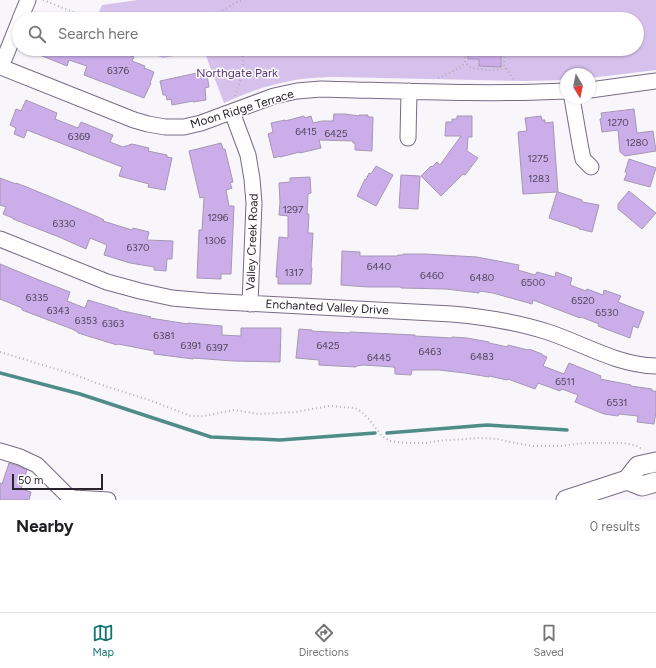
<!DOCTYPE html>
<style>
:root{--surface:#fff;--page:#f2f2f2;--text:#202124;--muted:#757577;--line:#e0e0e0;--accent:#0f766e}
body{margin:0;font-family:Figtree,sans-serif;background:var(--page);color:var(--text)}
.compass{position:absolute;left:560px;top:68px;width:36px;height:36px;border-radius:50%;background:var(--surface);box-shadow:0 1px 3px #0004;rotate:170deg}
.scale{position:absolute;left:12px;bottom:10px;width:91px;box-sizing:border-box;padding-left:4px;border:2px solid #29232e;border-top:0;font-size:11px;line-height:14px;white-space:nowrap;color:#29232e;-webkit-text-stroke:3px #fff;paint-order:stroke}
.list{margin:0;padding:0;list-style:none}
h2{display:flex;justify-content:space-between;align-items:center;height:52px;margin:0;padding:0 16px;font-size:17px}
h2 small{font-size:13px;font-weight:400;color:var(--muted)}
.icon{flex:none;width:22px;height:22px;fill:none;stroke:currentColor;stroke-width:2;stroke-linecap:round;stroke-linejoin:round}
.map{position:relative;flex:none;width:656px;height:500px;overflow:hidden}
.search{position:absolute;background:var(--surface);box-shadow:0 1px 3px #0004;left:12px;right:12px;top:12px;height:44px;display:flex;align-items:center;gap:10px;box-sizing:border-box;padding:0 14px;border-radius:22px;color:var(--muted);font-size:15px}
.sheet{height:112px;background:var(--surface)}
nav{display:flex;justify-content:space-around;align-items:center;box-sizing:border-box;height:56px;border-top:1px solid var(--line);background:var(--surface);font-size:11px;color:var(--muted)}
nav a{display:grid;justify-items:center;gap:2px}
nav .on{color:var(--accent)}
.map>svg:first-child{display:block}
.green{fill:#d6c1ec}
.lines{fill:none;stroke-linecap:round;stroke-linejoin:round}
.stream{stroke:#4f8c88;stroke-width:3.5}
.building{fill:#caade9;stroke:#a698b4}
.minor-casing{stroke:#786b86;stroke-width:17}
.major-casing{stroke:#786b86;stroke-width:21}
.path{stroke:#b3afb7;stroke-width:2;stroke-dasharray:1 3;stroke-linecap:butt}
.minor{stroke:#fff;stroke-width:15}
.major{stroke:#fff;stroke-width:19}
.labels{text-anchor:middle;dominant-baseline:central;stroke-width:3;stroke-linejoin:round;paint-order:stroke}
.number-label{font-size:10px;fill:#51465d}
.park-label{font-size:12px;fill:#573177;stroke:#fff}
.street-label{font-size:12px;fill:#29232e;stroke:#fff}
</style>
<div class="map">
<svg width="656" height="500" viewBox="0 0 656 500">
<rect width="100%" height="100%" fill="#f8f5fb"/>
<path class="green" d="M138,0H656V70L590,78V74H566V80L525,81L337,77C315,77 294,79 273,85C256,89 240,96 224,103L204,51L163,58L141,49H637V19H96L102,5Z"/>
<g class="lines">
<path class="stream" d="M0,373L80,394L211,437L280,440L375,433
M387,433L487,425L567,430"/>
</g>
<path class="building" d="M25,49H70L86,55L88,49H124L130,51L128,55L134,57L132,61L145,66L144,68L154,72L150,83H151L144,98L84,75L87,66L69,60L67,66Z
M468,49H501V67L479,66V59H468Z
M206,69L209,87L205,88L206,100L193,102V101L172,105L171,99L167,100L166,95H163L160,81L197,73V71Z
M26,100L57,113L55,119L78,128L81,122L113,135L110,142L123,147L132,144L149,148L148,151L167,155V157L172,158L165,190L148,187L149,184L119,176L122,167L27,130L24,138L14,134L16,128L10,125L16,109L21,111Z
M634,109L637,133L653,131L656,151L625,156L620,152L618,130L602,132L600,119L602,118L601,113Z
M334,114H345L359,116V115H368V117H373L372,151L355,150V143H353V141L319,140L321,148L300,153V152L280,157V156L274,158L268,134L273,132L271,123L285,120V121L304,116L305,118L311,116L313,123L322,121H333Z
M457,116H472V137H468L467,151L478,158L465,175L463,174L441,196L421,176L431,166L432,167L437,162L440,165L461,136H445L446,122H452V119H457Z
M541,116L542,120H545V123L553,122L558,192L582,200V202L599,205L592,232L579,229V228L549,218L557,192L523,194L518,132L527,131L525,118Z
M221,143L223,149H225L233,182L230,183L232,188L226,190L229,206H234L231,274H221V279L197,278L199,230H202L204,197L200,198L189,151Z
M629,159L656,168L650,187L624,180L627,173L625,172Z
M376,166L393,175L376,206L357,196L365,179L366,180L369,173L371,174Z
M401,175L420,176L418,209L399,208Z
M310,177L311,193L308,194L307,214H309L308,233H313L311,268H312L311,284H278V277H276L279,237L288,238V216L279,215L280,202L279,183L290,182V178Z
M0,178L16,184V183L24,186L51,197L98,217L104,220L103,221L132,230L133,228L149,232L147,240L173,241L172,259H167L166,271L154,270V267L130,263L104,255L107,245L90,238L86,249L59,237L13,219V218L3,214L6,207L0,205Z
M629,191L656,213L642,229L618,209V204Z
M342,251L360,252V256H397L398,255H403V254H425L477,257L519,265L518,270L535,275L537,272L555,277L556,272L572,278L570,285L586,291L587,289L603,295L604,290L621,296L618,302L644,312L638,328L633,326L630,338L598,326L599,324L581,317L580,318L533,300L532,304L493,293L479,291V293L446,289L401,288V287H368L341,285Z
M0,264L39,280L70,292L67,301L85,308L88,300L118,309V310L151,317L150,318L188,324V323L222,326V335L241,336V328H281L280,362L233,361L193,358V359L154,354V351L118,344L117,345L78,333V332L72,329L22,310V308L0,299Z
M299,329L312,330V331L350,333V332L415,335V336L452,338V337L467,338L489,342V343L508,347V345L528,350L529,349L542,354V355L547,357L543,366L564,374L569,363L601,376L600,379L631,385V386L652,389V391H656V412L654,424L637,422L638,416L619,414L618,416L604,414L575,402L578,395L562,389L560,391L538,383L535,389L508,379L507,380L489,376V377L465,373L439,370H412L411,375L395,374V368H394V367L363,365L357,366L356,367L319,365V360L296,358Z
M9,463L18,466L27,470L21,489L31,492L29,500H0V483L2,484Z"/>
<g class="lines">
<defs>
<path id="minor" d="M20,19L28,0
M19,22L1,67L134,120L148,124L165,127H184L201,123L274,96L297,91L321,89C403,91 485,95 566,91
M590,90L656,81
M572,98L580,144L583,159L591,167
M232,112L248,155L252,179L254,203L250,304
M408,138L409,91
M0,239L107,282L140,291L172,298L206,301L452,314C485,317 517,322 548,332C584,344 617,365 656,366
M0,451L20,457L37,465L68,496L74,498L108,500"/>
<path id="major" d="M627,480L642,486L656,482
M566,500L627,480L638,466L656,462"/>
</defs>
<use href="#minor" class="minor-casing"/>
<use href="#major" class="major-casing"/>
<path class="path" d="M43,0L91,19
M220,12L223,19
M209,19L235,3L243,0
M465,49V63L472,68L489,70L506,69
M505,49L504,65L514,80
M438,78C448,74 457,70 465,63
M235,96C240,82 246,64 241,49
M0,352L76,375L96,383L149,400L191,416H204L234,410L258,414L296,412L329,406L355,408L359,410L369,419L381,435L390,441L405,443H427L436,441L479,438L498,439L510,442L533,446H560L585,443H624L637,446L642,449"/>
<use href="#minor" class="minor"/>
<use href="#major" class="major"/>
</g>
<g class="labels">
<g class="number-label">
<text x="118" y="70">6376</text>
<text x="618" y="122">1270</text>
<text x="306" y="131">6415</text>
<text x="336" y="133">6425</text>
<text x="79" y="136">6369</text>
<text x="637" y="142">1280</text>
<text x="538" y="158">1275</text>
<text x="539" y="178">1283</text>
<text x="293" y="209">1297</text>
<text x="218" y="217">1296</text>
<text x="64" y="223">6330</text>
<text x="215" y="240">1306</text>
<text x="138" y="247">6370</text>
<text x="379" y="266">6440</text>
<text x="294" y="272">1317</text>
<text x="432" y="275">6460</text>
<text x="482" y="277">6480</text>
<text x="533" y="282">6500</text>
<text x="37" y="297">6335</text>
<text x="583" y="300">6520</text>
<text x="58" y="310">6343</text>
<text x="607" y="312">6530</text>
<text x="86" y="320">6353</text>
<text x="113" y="323">6363</text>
<text x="164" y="335">6381</text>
<text x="191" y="345">6391</text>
<text x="328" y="345">6425</text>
<text x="217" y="347">6397</text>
<text x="430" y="351">6463</text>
<text x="482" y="356">6483</text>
<text x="379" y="357">6445</text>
<text x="565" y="381">6511</text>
<text x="617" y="402">6531</text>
</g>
<g class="park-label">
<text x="237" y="73">Northgate Park</text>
</g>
<g class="street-label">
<text transform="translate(242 109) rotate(-17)">Moon Ridge Terrace</text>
<text transform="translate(252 242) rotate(-88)">Valley Creek Road</text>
<text transform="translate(327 307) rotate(3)">Enchanted Valley Drive</text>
</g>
</g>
</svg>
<svg class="compass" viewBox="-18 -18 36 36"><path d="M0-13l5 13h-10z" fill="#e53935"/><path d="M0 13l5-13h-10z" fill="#757577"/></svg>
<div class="scale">50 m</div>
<div class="search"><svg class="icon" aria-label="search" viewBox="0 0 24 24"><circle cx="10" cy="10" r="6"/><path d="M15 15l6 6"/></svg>Search here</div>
</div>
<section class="sheet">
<h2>Nearby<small>0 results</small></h2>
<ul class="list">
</ul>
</section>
<nav>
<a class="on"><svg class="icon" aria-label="map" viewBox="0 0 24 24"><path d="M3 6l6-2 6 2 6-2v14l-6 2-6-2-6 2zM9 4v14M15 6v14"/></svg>Map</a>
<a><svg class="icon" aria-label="directions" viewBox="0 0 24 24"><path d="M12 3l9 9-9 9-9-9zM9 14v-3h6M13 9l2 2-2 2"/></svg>Directions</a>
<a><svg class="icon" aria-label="saved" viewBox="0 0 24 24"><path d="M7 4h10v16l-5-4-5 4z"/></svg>Saved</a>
</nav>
